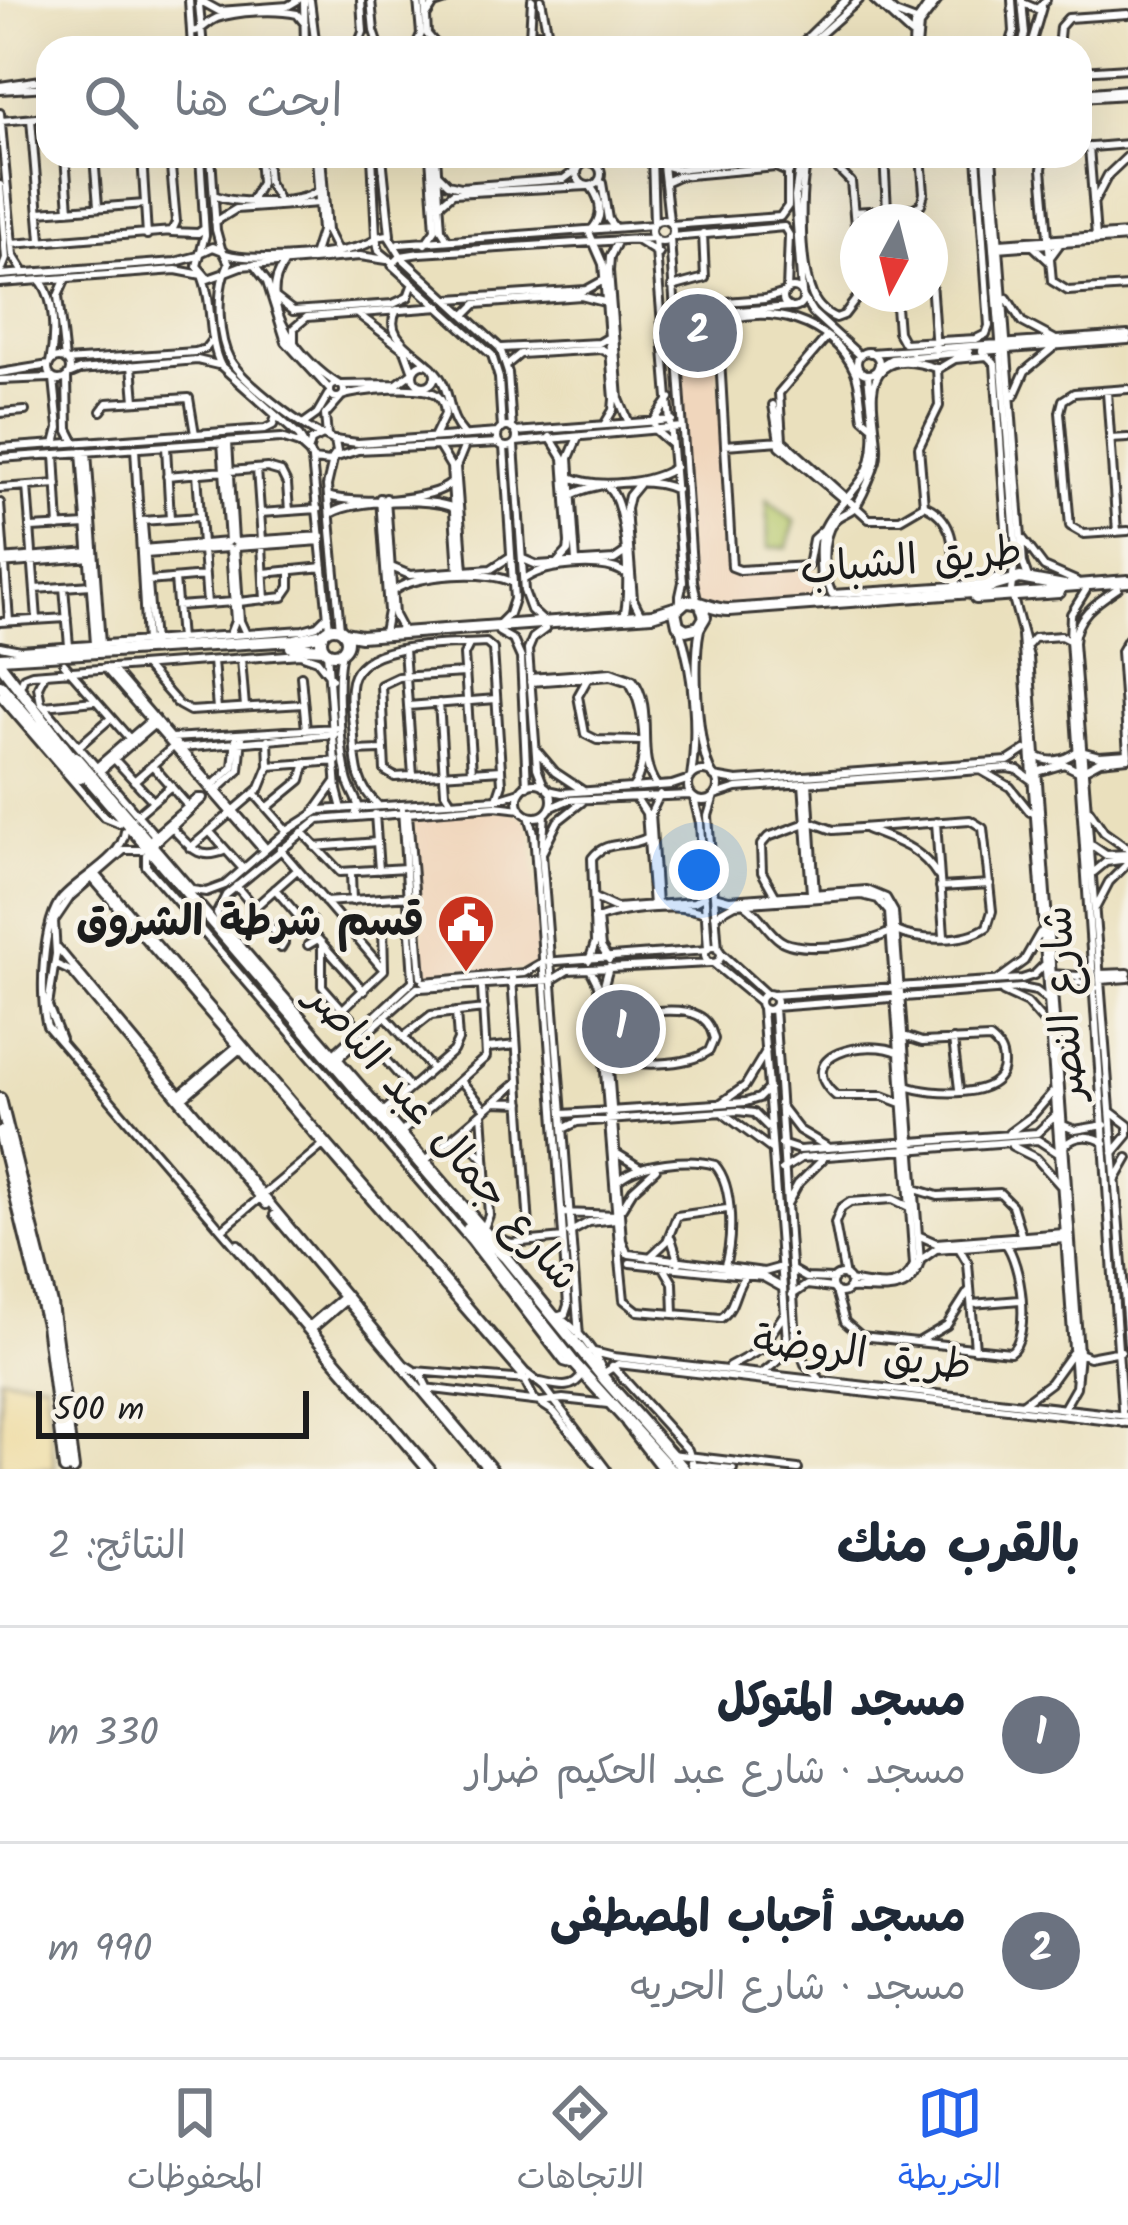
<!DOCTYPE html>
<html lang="ar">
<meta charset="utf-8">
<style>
:root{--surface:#fff;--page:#f6f6f7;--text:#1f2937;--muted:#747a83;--line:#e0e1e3;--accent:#2563eb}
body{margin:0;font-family:Kalam,"Playpen Sans Arabic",sans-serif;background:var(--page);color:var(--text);direction:rtl}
.compass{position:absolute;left:840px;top:204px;width:108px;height:108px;border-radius:50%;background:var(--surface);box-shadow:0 12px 48px #0002;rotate:187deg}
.scale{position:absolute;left:36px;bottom:30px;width:273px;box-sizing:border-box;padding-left:12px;border:6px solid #1c1c1c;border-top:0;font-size:33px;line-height:42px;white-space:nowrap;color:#1c1c1c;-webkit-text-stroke:9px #f7f3e8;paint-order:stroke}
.you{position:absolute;left:699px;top:870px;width:42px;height:42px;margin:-30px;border:9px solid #fff;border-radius:50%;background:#1a73e8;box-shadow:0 0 0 18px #1a73e833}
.badge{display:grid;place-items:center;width:78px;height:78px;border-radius:50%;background:var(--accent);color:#fff;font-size:39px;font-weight:700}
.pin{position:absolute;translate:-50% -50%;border:6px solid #fff;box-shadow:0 3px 12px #0006}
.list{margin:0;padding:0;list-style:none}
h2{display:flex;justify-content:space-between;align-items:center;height:156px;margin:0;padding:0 48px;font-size:51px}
h2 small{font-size:39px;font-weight:400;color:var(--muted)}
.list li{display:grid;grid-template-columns:78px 1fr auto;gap:36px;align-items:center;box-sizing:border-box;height:216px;padding:0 48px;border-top:3px solid var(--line)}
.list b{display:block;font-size:45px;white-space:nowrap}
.list p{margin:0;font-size:39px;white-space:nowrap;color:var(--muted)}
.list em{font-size:39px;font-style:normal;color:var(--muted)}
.icon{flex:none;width:66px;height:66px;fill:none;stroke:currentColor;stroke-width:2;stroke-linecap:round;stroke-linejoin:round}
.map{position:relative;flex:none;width:1128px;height:1469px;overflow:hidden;direction:ltr}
.search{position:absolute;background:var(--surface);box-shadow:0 12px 48px #0002;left:36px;right:36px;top:36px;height:132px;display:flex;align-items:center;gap:30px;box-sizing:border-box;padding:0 42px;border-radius:36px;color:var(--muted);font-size:45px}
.sheet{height:588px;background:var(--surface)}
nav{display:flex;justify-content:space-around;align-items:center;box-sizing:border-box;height:168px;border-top:3px solid var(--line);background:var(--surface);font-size:33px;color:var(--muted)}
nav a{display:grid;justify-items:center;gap:6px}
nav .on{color:var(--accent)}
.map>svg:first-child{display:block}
.built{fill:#f0d6bc}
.green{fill:#b6c86c;stroke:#697244;stroke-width:3}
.sand{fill:#eeda9e;stroke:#857b5d;stroke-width:3}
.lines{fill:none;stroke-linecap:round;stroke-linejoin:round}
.minor-casing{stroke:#3b3934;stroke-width:12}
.major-casing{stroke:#3b3934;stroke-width:16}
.minor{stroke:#fff;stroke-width:6}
.major{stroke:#fff;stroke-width:10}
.labels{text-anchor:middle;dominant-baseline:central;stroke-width:9;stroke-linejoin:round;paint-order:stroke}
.street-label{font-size:42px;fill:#1c1c1c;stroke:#f7f3e8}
.poi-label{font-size:42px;font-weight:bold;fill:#1c1c1c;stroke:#f7f3e8;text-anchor:end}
</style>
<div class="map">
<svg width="1128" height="1469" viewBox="0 0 1128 1469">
<rect width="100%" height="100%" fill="#f7f3e8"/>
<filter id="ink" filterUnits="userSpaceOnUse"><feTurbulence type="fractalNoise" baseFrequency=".00833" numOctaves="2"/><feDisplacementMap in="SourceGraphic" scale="24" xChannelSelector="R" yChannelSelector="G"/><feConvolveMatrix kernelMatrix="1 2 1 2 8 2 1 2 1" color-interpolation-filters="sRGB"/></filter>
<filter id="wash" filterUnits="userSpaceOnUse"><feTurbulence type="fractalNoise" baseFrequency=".004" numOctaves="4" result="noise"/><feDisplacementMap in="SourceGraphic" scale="48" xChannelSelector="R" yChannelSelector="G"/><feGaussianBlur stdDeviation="2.7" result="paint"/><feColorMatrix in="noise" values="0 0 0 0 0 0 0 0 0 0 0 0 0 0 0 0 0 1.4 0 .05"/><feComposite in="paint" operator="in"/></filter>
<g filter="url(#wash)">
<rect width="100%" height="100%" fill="#eae0bd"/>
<path class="built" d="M714,308L732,570L738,573L817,569L818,592L802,608L689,616L667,313Z
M502,808L525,817L532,834L540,961L530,969L430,979L424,972L413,816Z"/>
<path class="green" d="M767,499L795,522L787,547L768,548Z"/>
<path class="sand" d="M0,1377L45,1381L55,1469H0Z"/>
</g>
<g filter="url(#ink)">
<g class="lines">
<defs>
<path id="minor" d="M189,0L192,48
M199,0L219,11L288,6L298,0
M304,0L305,48
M310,0L316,48
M371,0L374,31L379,46
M425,0L427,34L439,48
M541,0L548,35
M874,0L911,34
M881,0L895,13L916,21
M1023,3L1037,9L1046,0
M199,4L203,48
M427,15L434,4L446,0
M191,32C205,30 205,23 217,18C237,11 276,9 297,14L305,24
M530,37L532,0
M358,45L363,32L361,0
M415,48L421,34L418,0
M474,48L511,45L529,39
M527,48L529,39L538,33L549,38L552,48
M797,48L846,0
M805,48L859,0
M913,48L914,26L932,0
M917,48L919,25L938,0
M1009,48L1014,32L1012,0
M1021,48L1025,34L1022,0
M1030,48L1042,7
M1058,48L1060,27L1068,18L1128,14
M1080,71L1128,68
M0,86L48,79
M0,90L48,87
M1080,93L1128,89
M1080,98L1128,95
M0,113L13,255L23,271
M31,119L41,240
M1,121L48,117
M1089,147L1096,237
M1080,148L1128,144
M65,156L69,210
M94,156L98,206
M142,156L147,235
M200,156L205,235L197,266L208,279L225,273L229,263L223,251L213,247L200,253
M211,156L216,230L221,248
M266,156L268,182L277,197
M321,156L327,231L337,251
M372,156L376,236
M382,156L390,235
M436,156L441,229L448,240
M652,156L654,224
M662,156L669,220
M801,156L795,197L802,293
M809,156C798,184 800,263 811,291C815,304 824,313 836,318L844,315L860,294
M825,156L851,182L858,257
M884,156L887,209
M986,156L1016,551L1011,591L1029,657L1079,1353L1076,1387L1064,1408
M992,156L1023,563L1029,580
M1044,156L1042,169L1052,281L1068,291L1128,287
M577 174a12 12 0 1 1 24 0a12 12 0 1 1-24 0Z
M663,165L677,169L788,157
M437,173L448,184L461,187L564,179L576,170
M665,182L678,176L776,167L789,173
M602,183L608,219L614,227
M0,185L6,259L0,274
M591,187C602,201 604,219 589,232L603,264L614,399L613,410L604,425
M214,195C234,205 300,205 318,191
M1095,200L1108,175L1128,156
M251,201L261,183L259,156
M439,205L453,193L588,186
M39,212L145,204
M854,212L914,208L921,204L924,193L921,156
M651 231a11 11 0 1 1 22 0a11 11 0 1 1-22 0Z
M215,222L236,209L319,203
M671,225L780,217L788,206V156
M171,232L198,233L204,229
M672,237L784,227L789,235L787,291
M670,238L693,581L697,600
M635,239L659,254
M655,239L683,582L678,605
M618,240L610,257L609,271L619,399L629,423
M1000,243L1128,234
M12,244L172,231L176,222L170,156
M399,244L653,225
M425,244L435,230L430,156
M1032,245L1048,260L1059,245
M997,248L1128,238
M314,253L321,231L316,156
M226,254C254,263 350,256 375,240
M401,256L388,235L376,237L379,251L394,263L401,256L420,253L654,238
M401,257L500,348L508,373L512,429
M284,264C254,305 303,363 338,384
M254,265L267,282L286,342L330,390
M392,265L492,355L499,378L502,429
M930,267L936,350
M228,271L241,266L360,256L387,260
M224,274C217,297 218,338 230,360C243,382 296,422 319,434
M0,275L175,262L198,256
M202,275C214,305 207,338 221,366L299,436L313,460L330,462L337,452L335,441L323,435L311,441L309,449
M40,280C56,299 55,340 50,363
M0,283L176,270L202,275
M672,287L705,278L703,233
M783 298a10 10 0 1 1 20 0a10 10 0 1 1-20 0Z
M895,294L898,332L904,343L976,339L986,334L989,326L977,156
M803,297L813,313L860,356
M276,298L293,311L393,304L408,297L413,283
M1007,298L1022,322L1054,339
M450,299L586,290L604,280
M673,306L765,299L785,293
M397,310C382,335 414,350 430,366
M358,314L405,350L413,372
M465,315L476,304L581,296L604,302
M674,316L790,307
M825,339L779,393L782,440L869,519H900L924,505C958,520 953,553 956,586
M294,345V328L307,317L440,307
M501,348L599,343L609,337
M982,351L1128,340
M857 363a11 11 0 1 1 22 0a11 11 0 1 1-22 0Z
M870,353L1128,335
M987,356L995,364L1008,558L1003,574L983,584L832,594C823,575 820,539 834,521C840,513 851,513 857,505C863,494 872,474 876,461C882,436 861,388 883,369C898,356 922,363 938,369L955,359Z
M48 369a11 11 0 1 1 22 0a11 11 0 1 1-22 0Z
M65,360L58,296L66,278
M66,361L195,352L205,349L212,340
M508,364L520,354L602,349L609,353
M413 375a11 11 0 1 1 22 0a11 11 0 1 1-22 0Z
M132,365L135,401
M878,367L891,359L969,352
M433,369C453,388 445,414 463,433
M0,373L49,365
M68,375L80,370L197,360L218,365
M67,377L68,429L74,441
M54,379L59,428L55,444
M0,380L50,378
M330 391a7 7 0 1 1 14 0a7 7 0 1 1-14 0Z
M341,385L397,384L413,372
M1128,389L1074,393L1063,400L1060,412L1070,526L1084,534L1128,531
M1107,392L1117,532
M342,396C359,390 425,383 438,396C444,402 444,406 445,414L434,437
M1014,396L1025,371L1054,347
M670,398L654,421L655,430L671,444
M773,405L780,446L843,499
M101,411L107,403L189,398L195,434
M0,413L25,411
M303,424L317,414L328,395
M497 437a10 10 0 1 1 20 0a10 10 0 1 1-20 0Z
M515,432L672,420
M327,436L325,415L340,398
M550,437L563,458L569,543L568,551L556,564
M1110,439L1128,438
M334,440L358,443L498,433
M222,442L229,541
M228,442L234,541
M516,442L682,427
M514,445L524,591L531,610L543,621
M725,445L781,441
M166,446L170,519
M439,447L451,467L458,571
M0,448L265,429L273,425L276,416
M135,448L146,642
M81,452L95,644
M87,452L101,644
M55,454L59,527
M337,457L358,450L499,443
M0,458L281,438L299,444L309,453
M312,460L329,628
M333,460L327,486L340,629
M257,469L262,540
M230,471L267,468L281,472L287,484L289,511
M197,473L202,544
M167,476L224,471
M570,477C596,489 652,484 675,467
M638,485L629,496L626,509L633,599L640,613
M27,486L37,619
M608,487C627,503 631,592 624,616
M0,488L57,484
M571,495C597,482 651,477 677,490
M328,496C353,505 433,501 451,483
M380,498L388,611L384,632
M386,498L394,615L402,630
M0,503L4,558
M924,505L919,447L939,406L937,368
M260,513L318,509
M332,513C353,500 431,497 453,508
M141,521L200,517
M143,524L153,642
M31,528L87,525
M824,529L813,539L808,566L740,570L732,567L718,323C768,303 832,320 855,372C861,387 860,403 863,418L871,425
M1023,539L1044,567L1076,581
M235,542L321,536
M262,545L265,600
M236,547L321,541
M235,548L240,621L246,634
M142,549L228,542
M230,549L235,621L230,634
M203,550L207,604
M145,554L228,548
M0,559L91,552
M523,559L537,565L614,560L624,553
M576,562L569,458L578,437
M0,564L92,557
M5,565L9,621
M391,567L410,575L491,569L511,556
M464,570L456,467L465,445
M264,573L323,567
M526,578C547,564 601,560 623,572
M175,579L180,639
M148,581L205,576
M64,587L69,646
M1118,588C1097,602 1075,616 1074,643L1128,1343
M35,589L91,585
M395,590C415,574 492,569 513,583
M1086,590L1071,614L1070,640L1123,1423
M814,601C827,583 816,559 821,537C828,512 852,497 864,476C881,448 870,405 868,374
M239,602L283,597L290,587V570
M177,606L234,602
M0,622L67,618
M499,624L509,614L514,599L504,447
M701,626C692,653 697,753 713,775
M679,628C694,671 698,732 691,777
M499,632L513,640L521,658L527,786
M1022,635L1075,1376
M1128,639L1121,651L1128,755
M1029,644L1034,638L1061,636L1071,641
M469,645L464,655L472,772
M0,646L20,650L303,630L317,626L328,615
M404,649L413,776
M343,650C334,675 341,751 347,778C349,788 355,796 358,805L355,816
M327,652L337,790L342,809
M241,659L245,707
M213,661L217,709
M64,664L129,738
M146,667L179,705L190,711L303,704
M105,668L264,851
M113,670L264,846
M465,673L398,677L381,685L385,771L395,777L501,770
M44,675L38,687L41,703L159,840
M301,676L306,730
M530,678L611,672L633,680C656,710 634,756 657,786
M588,678L578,696L585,734L597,740L640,741
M530,682L611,676L629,682C645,704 650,766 632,788
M20,687L24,677L32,674L300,654L317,660L332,679
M0,696L104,817L119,823
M439,703L445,792L450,800
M44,706L94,701
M408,706L496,699
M172,738L335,728
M79,746L111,718
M181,748L335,734
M355,751L381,750
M538,752L555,772L582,790
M1084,752L1099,756L1128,754
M76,755L192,890L206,892L225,885L287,831L320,810L497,799L520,792
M1035,755C1047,764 1064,761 1076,752
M115,760L153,801
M152,765L188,806
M98,766L151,720
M269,766L337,761
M1087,768L1100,761L1128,758
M688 786a15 15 0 1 1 30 0a15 15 0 1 1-30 0Z
M100,771L157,722
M982,771L1010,787L1030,812
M1037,772L1064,764L1078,771
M714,777L737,781L1008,761L1025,750
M134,781L172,748
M803,783L811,893
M808,783L815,894
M518 800a17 17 0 1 1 34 0a17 17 0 1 1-34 0Z
M213,785L233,767L236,739
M544,786L537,768L528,650L533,638L545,629
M217,790L239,770L242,737
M548,790L562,793L672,785L690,779
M254,793L287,831
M715,795L737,788L1008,768L1018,770L1030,779
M714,796L708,816L718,950
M636,798L646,813L653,906
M694,799L700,823L708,949
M377,804C356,785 356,764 354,737C353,719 348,698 352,681C363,639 451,646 486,643L493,649L502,784L497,799
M267,808L301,780L306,763
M550,808L568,800L690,795
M402,809L413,979
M521,809L495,806L318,820L226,895L217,913L222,924L491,1236L512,1243L563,1238
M1089,810L1104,832L1128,849
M315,811L335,783
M375,814L379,870
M408,814L421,977
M545,814L542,854L579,1336
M137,815L171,786
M529,816L534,833L568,1305L565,1314L559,1316
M811,822L833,830L970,820L983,828L992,911L987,927C965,942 920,942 896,931
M936,822L944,936
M172,828C190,847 199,862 226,850
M866,829C897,842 919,846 938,876
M125,831C122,859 80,877 62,898C42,921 39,998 47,1026L426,1469
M210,832L243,869
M302,832L340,872L406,868
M153,837L198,798H203L156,842
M1093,846L1106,855L1128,854
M315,847L377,842
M190,848L260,788L269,766L268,739
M280,849L384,970
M543,851L558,821L582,802
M146,855V866L470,1240L564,1362L571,1364
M1094,872L1106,862L1128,859
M96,874L525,1372L544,1387L606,1469
M351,874L352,901
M92,878L521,1374L534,1399L554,1412L601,1469
M236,886L284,943L281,948
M940,887L990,884
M275,889L305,924L313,921
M714,896L729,900L867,890L886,898L894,912L920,1262C910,1300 878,1287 848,1289
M776,897L762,872L761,845L768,837L806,823
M594,898L616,908L694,902L705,896
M325,902L409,896
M657,905L651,813L660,794
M747,906C761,916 767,931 780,940C800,954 872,945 891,931
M255,907L297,870
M1096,907L1109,882L1128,863
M715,915L735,904L862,895L878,899L889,912L914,1265C902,1294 875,1285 849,1281
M598,918L601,947L609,960
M594,920C619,910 682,901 706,914
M349,930L411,925
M322,943V986L361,1030
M308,945L318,939L364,991
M705 955a8 8 0 1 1 16 0a8 8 0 1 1-16 0Z
M58,948L404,1364L421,1375L432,1397L493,1469
M720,952L766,994
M589,961L595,943L592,858C607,838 629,849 648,837
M713,963L760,1002
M55,964L72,972L266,1205
M609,967L603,989L622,1240L627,1253
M591,971L598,985L620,1258
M1053,974L1078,976L1092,970
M1100,974L1128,973
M512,978L529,1227L527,1240
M998,980L1024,961L1040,933
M1100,980L1128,978
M424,982L524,973L543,962L707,950
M420,988L552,980L568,970L710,963
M1054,989L1079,982L1095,988
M1003,992L1027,1003L1048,1027
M760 1002a8 8 0 1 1 16 0a8 8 0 1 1-16 0Z
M772,995L1022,979L1034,975L1043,966
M774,1007L1021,988L1036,991L1048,1000
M344,1008L384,970L383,927
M762,1008L787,1341L779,1360L764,1372
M774,1008L796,1340L805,1364L819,1378
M650,1013L652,1061
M385,1016L432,1069
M608,1025C622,1012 679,1006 697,1015C708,1020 711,1028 714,1039L709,1051C687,1066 632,1068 608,1055
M364,1035L410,1088
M904,1036L922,1042L990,1039C999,1046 1003,1052 1003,1064C1003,1100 930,1095 907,1086
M403,1037L431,1015L484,1009
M61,1039L48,1006L56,954L54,921L71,896L124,850H142
M953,1040L959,1089
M488,1048L516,1045
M335,1053L412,982
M900,1053C868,1037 790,1055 836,1096H883L904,1104
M336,1060L417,988
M461,1081L485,1109
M180,1094L237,1046
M183,1098L239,1050
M494,1102L521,1103
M721,1103L745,1086L766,1051
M779,1104L799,1130L826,1146
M1111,1112L1128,1125V1134
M382,1113L453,1051L458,1040L456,1012
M482,1113L489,1215L484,1228
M563,1114L746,1102L759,1098L769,1088
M724,1114L771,1149
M1063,1125L1075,1130L1105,1125
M565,1128L577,1122L738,1111L754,1113L770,1129
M402,1132L486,1057L482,988
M459,1132L485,1160
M1009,1133L1032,1116L1052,1093
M781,1144L799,1150L1037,1133L1056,1115
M1065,1145C1076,1134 1093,1135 1105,1143
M1012,1146L1036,1158L1061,1186
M616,1153L639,1167
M1113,1153L1128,1135
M426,1160L519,1081
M782,1170L801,1158L1038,1140L1058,1153
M620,1179C640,1162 690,1158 715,1165C734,1186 733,1242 724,1268
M1116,1179L1128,1158
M915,1189L938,1196L1000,1193L1012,1205L1022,1237
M787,1204L798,1184L823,1159
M622,1208L633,1190L656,1169
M564,1213L617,1215
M274,1215L487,1469
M224,1228L322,1146
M569,1233L589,1222L616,1219
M920,1236L936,1243L1064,1233
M671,1238L679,1263
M238,1244L431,1469
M959,1248L968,1263L975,1349
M629,1254L764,1272L782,1267
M649,1258L667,1241L677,1216L727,1209
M922,1259L936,1249L1065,1239
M620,1260L624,1300L638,1311L721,1318C736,1308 733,1289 746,1275
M630,1263L763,1277L783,1288
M663,1266L673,1283L674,1314
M792,1270L806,1278L834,1279
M832 1284a9 9 0 1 1 18 0a9 9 0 1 1-18 0Z
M845,1277L835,1223L841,1208L850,1202L893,1199L911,1208
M836,1291L845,1322L861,1336L1010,1352C1032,1337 1021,1262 1005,1243
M792,1295L807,1285L832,1288
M972,1304L1020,1300
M558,1316C576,1327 598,1354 604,1375
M309,1326L343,1297
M311,1330L345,1301
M920,1341L947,1325L968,1292
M590,1351L614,1357L1128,1416
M1079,1353L1089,1357L1121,1351
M612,1366L688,1450L694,1469
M729,1367L760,1350L783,1316
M415,1371L527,1380
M604,1373L618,1364L1128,1423
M540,1382C556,1385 572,1392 582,1375
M425,1388L541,1402L563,1399L608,1404
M1022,1404L1050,1383L1071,1354
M626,1424L661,1469
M671,1454L798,1469
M692,1465L733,1469"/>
<path id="major" d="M976,598L1059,592
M701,605L705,617L699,627L686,630L678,625L675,611L686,601C701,601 713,610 729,610L972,592L1020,578L1064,586L1128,581
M321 641a13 13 0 1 1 26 0a13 13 0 1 1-26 0Z
M344,633L361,636L652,615L677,607
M291,647L324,649
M0,658L295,640L323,634
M0,664L88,778L480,1233L506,1258L606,1381L684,1469
M0,685L80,778
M0,1099L51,1304L73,1469
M0,1132L47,1324L65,1469
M468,1229L575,1364L670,1469"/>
</defs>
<use href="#minor" class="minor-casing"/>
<use href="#major" class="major-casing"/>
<use href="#minor" class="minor"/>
<use href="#major" class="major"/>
</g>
</g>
<defs>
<symbol id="civic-pin" viewBox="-11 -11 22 30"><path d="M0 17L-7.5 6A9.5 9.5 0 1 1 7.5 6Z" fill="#c8321e" stroke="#f7f3e8"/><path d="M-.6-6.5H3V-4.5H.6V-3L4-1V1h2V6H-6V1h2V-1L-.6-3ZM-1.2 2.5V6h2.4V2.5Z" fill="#fff"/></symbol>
</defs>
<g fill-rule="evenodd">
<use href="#civic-pin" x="433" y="890" width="66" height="90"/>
</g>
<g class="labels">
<g class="street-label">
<text transform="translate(911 562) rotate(-5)">طريق الشباب</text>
<text transform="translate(1065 1003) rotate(-94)">شارع النصر</text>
<text transform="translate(442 1138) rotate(49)">شارع جمال عبد الناصر</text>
<text transform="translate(862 1355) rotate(7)">طريق الروضة</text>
</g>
<g class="poi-label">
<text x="424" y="923">قسم شرطة الشروق</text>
</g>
</g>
</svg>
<svg class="compass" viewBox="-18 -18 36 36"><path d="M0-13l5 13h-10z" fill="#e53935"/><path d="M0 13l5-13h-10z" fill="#747a83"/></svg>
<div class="scale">500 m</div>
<div class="you"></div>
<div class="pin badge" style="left:621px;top:1029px;background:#6b7280">1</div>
<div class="pin badge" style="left:698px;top:333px;background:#6b7280">2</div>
<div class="search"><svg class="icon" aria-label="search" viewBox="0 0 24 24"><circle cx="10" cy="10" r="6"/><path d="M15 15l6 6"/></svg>ابحث هنا</div>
</div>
<section class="sheet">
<h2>بالقرب منك<small>النتائج: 2</small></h2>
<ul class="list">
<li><span class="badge" style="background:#6b7280">1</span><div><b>مسجد المتوكل</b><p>مسجد · شارع عبد الحكيم ضرار</p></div><em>330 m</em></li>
<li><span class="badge" style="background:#6b7280">2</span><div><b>مسجد أحباب المصطفى</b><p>مسجد · شارع الحريه</p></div><em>990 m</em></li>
</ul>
</section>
<nav>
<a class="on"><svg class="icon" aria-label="map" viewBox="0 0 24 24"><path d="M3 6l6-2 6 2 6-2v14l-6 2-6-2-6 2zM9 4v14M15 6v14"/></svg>الخريطة</a>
<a><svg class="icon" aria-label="directions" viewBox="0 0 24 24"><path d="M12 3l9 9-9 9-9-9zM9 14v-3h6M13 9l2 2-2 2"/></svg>الاتجاهات</a>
<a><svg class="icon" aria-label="saved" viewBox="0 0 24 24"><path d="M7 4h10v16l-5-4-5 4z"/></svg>المحفوظات</a>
</nav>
